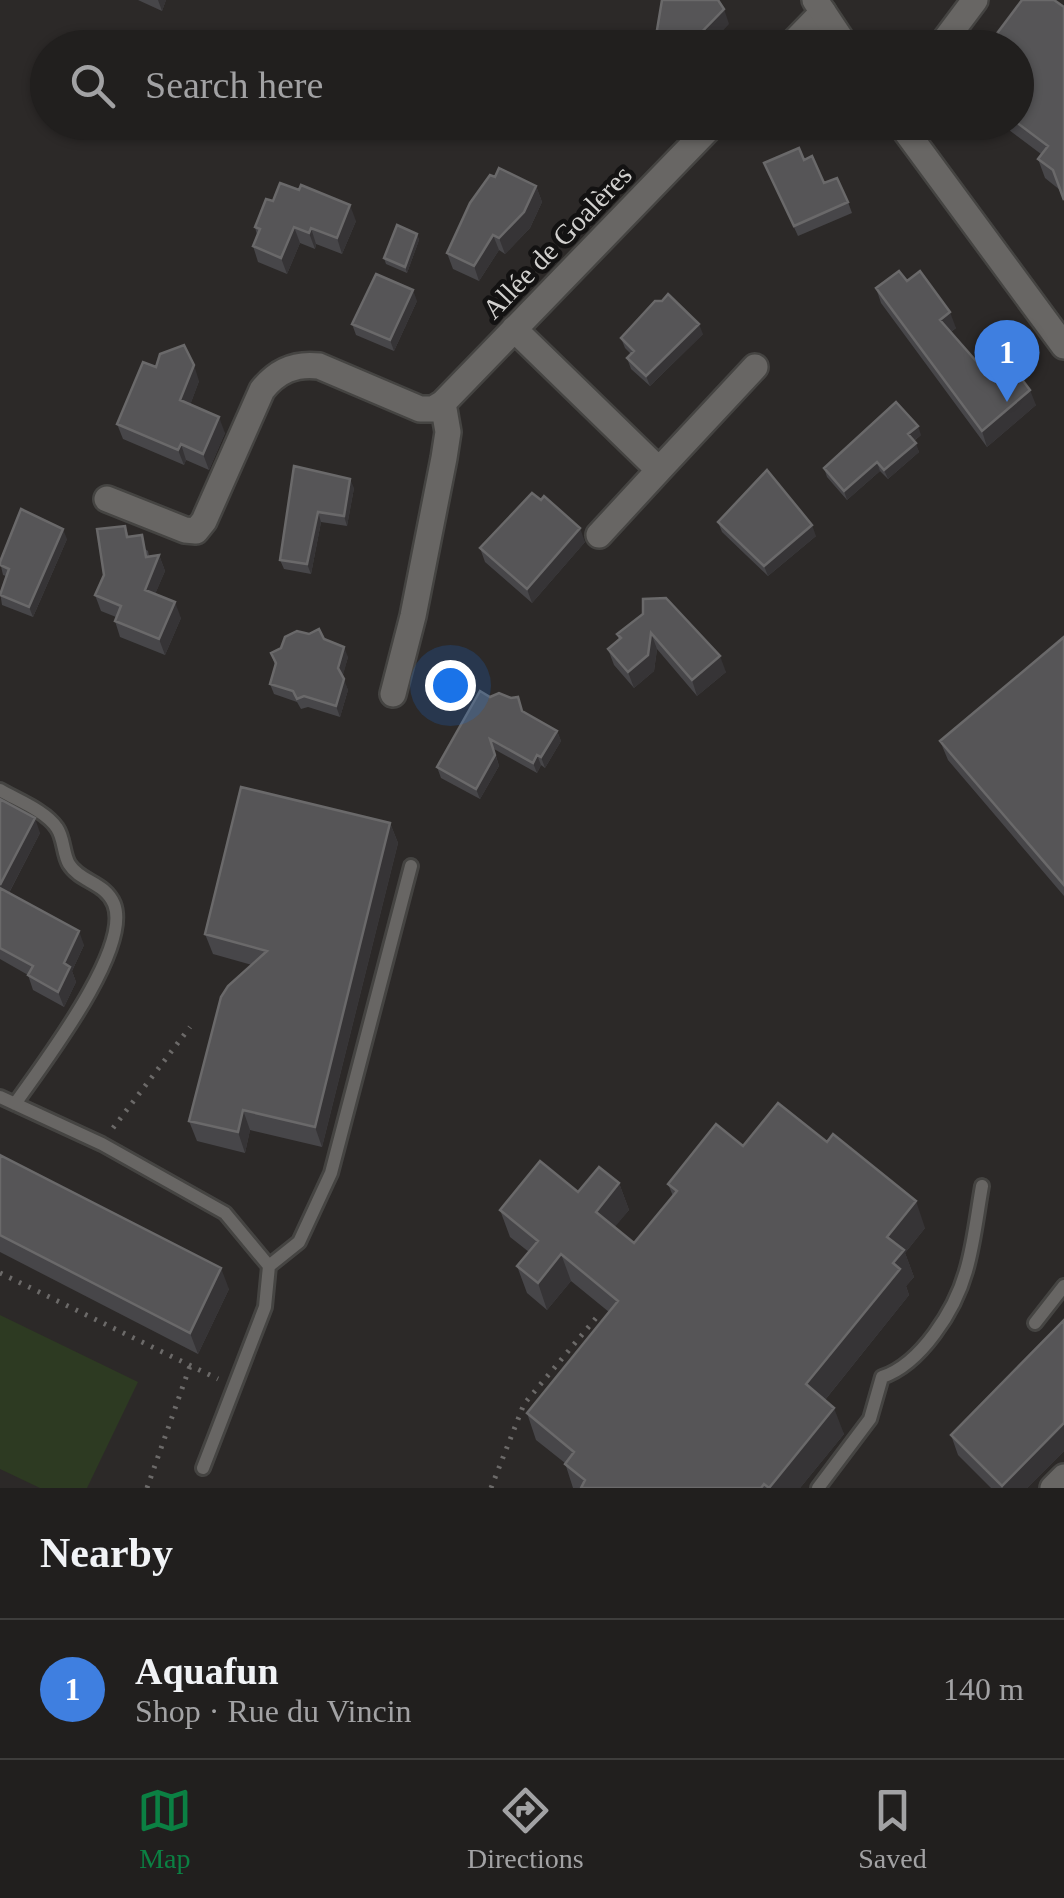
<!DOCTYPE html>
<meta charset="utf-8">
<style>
:root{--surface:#211f1e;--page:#292727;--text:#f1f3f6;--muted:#a2a2a4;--line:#3e3d3c;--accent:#0b8043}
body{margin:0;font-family:"Times New Roman",serif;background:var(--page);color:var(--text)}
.you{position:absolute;left:450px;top:685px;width:35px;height:35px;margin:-25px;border:8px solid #fff;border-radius:50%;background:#1a73e8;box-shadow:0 0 0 15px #1a73e833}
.badge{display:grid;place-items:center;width:65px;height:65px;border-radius:50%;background:var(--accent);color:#fff;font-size:32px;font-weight:700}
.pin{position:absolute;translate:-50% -82px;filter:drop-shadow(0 2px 5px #0008)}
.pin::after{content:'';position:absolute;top:52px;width:35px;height:30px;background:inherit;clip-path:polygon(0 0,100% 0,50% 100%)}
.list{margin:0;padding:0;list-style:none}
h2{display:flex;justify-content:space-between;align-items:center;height:130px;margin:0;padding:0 40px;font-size:42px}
h2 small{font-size:32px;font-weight:400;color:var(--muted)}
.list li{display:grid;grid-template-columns:65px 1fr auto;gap:30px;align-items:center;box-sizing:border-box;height:140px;padding:0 40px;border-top:2px solid var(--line)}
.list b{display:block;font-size:38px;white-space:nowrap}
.list p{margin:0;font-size:32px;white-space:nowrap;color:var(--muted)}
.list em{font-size:32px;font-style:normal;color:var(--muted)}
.icon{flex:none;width:55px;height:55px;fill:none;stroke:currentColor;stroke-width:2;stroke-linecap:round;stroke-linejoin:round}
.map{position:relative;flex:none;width:1064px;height:1488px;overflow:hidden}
.search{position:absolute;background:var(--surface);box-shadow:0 2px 8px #0004;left:30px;right:30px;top:30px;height:110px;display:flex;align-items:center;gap:25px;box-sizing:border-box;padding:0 35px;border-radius:55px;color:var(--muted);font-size:38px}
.sheet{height:270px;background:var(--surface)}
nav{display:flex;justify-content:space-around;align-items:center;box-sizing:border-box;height:140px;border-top:2px solid var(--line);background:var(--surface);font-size:28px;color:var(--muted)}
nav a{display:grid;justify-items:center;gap:5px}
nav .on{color:var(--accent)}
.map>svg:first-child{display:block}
.green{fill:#2d3a22}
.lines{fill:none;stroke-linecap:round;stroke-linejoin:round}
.service-casing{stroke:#454442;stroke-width:18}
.minor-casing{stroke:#454442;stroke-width:30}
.secondary-casing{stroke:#454442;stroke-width:30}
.path{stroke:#6c6a69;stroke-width:5;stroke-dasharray:2.5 8;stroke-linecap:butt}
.service{stroke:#686664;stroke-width:12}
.minor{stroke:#686664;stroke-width:25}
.secondary{stroke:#686664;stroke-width:25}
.wall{fill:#474649}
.shaded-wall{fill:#363436}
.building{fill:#565557;stroke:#6a696a;stroke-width:2.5}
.labels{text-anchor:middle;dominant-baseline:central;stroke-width:9;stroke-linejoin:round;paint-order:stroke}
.street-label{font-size:28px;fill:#d2d1cf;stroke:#131212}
</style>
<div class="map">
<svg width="1064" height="1488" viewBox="0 0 1064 1488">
<rect width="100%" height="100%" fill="#2c2928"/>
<path class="green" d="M0,1315L138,1382L87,1488H40L0,1469Z"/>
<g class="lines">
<defs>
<path id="service" d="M0,790C17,800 46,811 57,828C64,838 63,854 69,864C80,882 105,882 114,904C132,949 42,1065 15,1104
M0,1097L102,1144L225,1213L269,1266L265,1307L203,1468
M269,1266L299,1242L331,1173L411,866
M1035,1323L1064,1286
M818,1488L870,1419L882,1377C921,1364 955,1310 966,1271C974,1244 977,1214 982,1186"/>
<path id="minor" d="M788,48L823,12
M939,48L975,0
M514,329L659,470L755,367
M107,499L185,530L196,531L204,521L262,390C277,371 295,363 319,366L420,409H433L443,403L715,122
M599,535L659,470
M393,694L413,616L444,458L448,432L443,403
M1053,1488L1064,1477"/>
<path id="secondary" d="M815,0L847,48
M899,122L1064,346"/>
</defs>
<use href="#service" class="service-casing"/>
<use href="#minor" class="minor-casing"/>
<use href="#secondary" class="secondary-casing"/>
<path class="path" d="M113,1128L190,1027
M0,1273L218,1379
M147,1488L190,1366
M491,1488L524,1404L596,1318"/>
<use href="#service" class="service"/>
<use href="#minor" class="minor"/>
<use href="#secondary" class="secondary"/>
</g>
<path class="wall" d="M138,0H166L162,11Z
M1022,0L1060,190L1045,178L1038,159L1041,154L1009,130L990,122H1016Z
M804,160L824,183L848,202L852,213L798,236L764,163Z
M495,177L536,186L542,202L530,228L505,254L499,250L479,281L453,269L447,253Z
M356,221L342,254L316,244L315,249L300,243L287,274L258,262L253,246L257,235L255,227Z
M417,234L419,240L407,273L386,264L384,258Z
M907,281L956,328L951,332L984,370L1036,405L987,447L881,303L876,288Z
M417,301L394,351L356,335L352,324Z
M703,334L650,386L631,369L627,358L631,354L625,348L621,338Z
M156,367L199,381L190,405L225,433L209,470L186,460L184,465L123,439L117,424Z
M921,435L914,441L919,452L888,479L880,471L847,500L827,477L824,468Z
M294,466L354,488L347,526L321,522L311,574L284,569L280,560Z
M541,500L585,542L532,603L485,562L480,548Z
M718,522L816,536L768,576L722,532Z
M125,526L129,537L148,551L149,556L159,555L165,571L155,594L181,618L165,655L120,637L115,621L116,617L101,611L95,595Z
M67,539L33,617L2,605L0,592L6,576L3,575L0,562Z
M643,614L726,672L697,696L657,649L654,671L634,688L614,665L608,649L619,640L617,634Z
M1064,637V896L948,760L940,741Z
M324,639L348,657L342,677L348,690L340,717L308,707L301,709L297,702L274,694L270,684L275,665L271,653L281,648Z
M523,712L557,731L561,741L545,768L541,765L537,773L494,749L499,766L480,799L441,778L437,767Z
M0,799L40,833L9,893L84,945L72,971L76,982L64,1007L33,990L28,975L0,959Z
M390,823L398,843L322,1147L250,1130L245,1153L197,1141L189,1121L252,965L213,954L205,934Z
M743,1146L925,1228L905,1253L914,1277L906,1286L909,1295L825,1400L844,1434L800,1488H573L565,1463L536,1440L527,1413L609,1312L571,1281L547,1310L527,1293L517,1266L529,1252L510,1237L500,1210L619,1183L629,1210L614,1227L634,1243L673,1196L668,1184Z
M0,1155L229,1289L198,1354L0,1252Z
M1064,1320V1451L1027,1488H991L958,1455L951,1435Z"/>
<path class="shaded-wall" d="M158,0H166L162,11Z
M724,9L729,24L707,48H686Z
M536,186L542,202L530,228L505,254L499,238Z
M350,205L356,221L342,254L337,238Z
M294,227L300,243L287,274L281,258Z
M311,228L316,244L315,249L309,233Z
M417,234L419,240L407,273L405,267Z
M493,235L499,250L479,281L474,266Z
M413,290L417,301L394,351L390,340Z
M950,312L956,328L946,335L940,320Z
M699,324L703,334L650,386L646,376Z
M194,365L199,381L186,416L180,400Z
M1030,390L1036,405L987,447L982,431Z
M219,417L225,433L209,470L203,454Z
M918,426L921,435L911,443L908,434Z
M916,443L919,452L888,479L884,470Z
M181,444L186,460L184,465L178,450Z
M877,462L880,471L847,500L844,491Z
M350,479L354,488L347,526L344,516Z
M318,512L321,522L311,574L307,564Z
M812,525L816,536L768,576L764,566Z
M580,528L585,542L532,603L527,589Z
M63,529L67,539L33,617L29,607Z
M159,555L165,571L150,606L145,590Z
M175,602L181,618L165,655L159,639Z
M651,633L657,649L654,671L634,688L628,672Z
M344,647L348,657L342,679L338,668Z
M720,656L726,672L697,696L692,680Z
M344,679L348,690L340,717L336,706Z
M557,731L561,741L545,768L541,757Z
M490,739L499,766L480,799L476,789Z
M537,755L541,765L537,773L533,763Z
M35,818L40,833L4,902L0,891V885Z
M390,823L398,843L322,1147L315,1127Z
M79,931L84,945L72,971L76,982L64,1007L58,992L64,963Z
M243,1110L250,1130L245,1153L238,1132Z
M619,1183L629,1210L605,1239L596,1212Z
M916,1201L925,1228L905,1253L914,1277L906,1286L909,1295L816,1411L806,1384L887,1237Z
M561,1254L571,1281L547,1310L538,1283Z
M221,1268L229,1289L198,1354L190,1333Z
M834,1408L844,1434L800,1488H769Z
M1064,1423V1451L1027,1488H1003L1002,1486Z"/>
<path class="building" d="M662,0H718L724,9L686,48H654Z
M1022,0H1054L1064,7V200L1053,170L1038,159L1048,146L1016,122V48H986Z
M799,148L804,160L812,156L824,183L837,178L848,202L794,226L764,163Z
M499,168L536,186L524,212L499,238L493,235L474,266L447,253L470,203L490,175L495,177Z
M280,183L299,190L301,185L350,205L337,238L311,228L309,233L294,227L281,258L253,246L260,229L255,227L266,199L273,201Z
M397,225L417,234L405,267L384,258Z
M899,271L907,281L920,271L950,312L940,320L984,370L1002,353L1030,390L982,431L876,288Z
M376,274L413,290L390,340L352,324Z
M668,294L699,324L646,376L627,358L634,351L621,338L655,301H662Z
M184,345L194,365L180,400L219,417L203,454L181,444L178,450L117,424L143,362L156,367L160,354Z
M896,402L918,426L908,434L916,443L884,470L877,462L844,491L824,468Z
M294,466L350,479L344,516L318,512L307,564L280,560Z
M767,470L812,525L764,566L718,522Z
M532,493L541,500L544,496L580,528L527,589L480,548Z
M21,509L63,529L29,607L0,595L9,569L0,565V562Z
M125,526L127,537L142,535L146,557L159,555L145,590L175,602L159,639L115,621L121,606L95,595L104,575L97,529Z
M666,598L720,656L692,680L651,633L648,655L628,672L608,649L621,638L617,634L643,614V599Z
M319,629L324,639L344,647L338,668L344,679L336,706L304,696L297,699L293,691L270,684L276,663L271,653L281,648L285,637L297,631L309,634Z
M1064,637V885L940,741Z
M480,691L490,697L499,693L511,698L518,697L522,711L557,731L541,757L537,755L533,763L490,739L495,755L476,789L437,767Z
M241,787L390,823L315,1127L243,1110L238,1132L189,1121L221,997L228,986L267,951L205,934Z
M0,799L35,818L0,885Z
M0,888L79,931L64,963L70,967L58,992L28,975L33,966L0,948Z
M778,1103L827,1142L833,1134L916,1201L887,1237L904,1250L893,1263L900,1269L806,1384L834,1408L769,1488L764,1484L761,1488H581L585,1480L565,1464L574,1452L527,1413L618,1301L561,1254L538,1283L517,1266L538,1241L500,1210L540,1161L578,1192L599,1167L619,1183L596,1212L634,1243L677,1191L668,1184L716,1124L743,1146Z
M0,1155L221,1268L190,1333L0,1235Z
M1064,1320V1423L1002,1486L951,1435Z"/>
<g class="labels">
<g class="street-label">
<text transform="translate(557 242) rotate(-46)">Allée de Goalères</text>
</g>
</g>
</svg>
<div class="you"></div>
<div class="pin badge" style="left:1007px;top:402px;background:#3f7fe0">1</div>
<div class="search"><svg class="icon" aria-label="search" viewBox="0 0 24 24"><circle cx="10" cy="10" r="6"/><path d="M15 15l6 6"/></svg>Search here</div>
</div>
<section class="sheet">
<h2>Nearby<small></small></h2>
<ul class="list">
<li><span class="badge" style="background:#3f7fe0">1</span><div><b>Aquafun</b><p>Shop · Rue du Vincin</p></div><em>140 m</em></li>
</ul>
</section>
<nav>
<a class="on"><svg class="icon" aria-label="map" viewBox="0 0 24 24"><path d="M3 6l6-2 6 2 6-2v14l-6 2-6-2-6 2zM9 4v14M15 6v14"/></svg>Map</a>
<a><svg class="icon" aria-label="directions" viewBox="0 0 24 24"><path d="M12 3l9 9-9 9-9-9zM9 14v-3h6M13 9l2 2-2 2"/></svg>Directions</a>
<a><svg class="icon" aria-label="saved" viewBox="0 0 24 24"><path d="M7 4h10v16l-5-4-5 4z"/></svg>Saved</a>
</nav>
